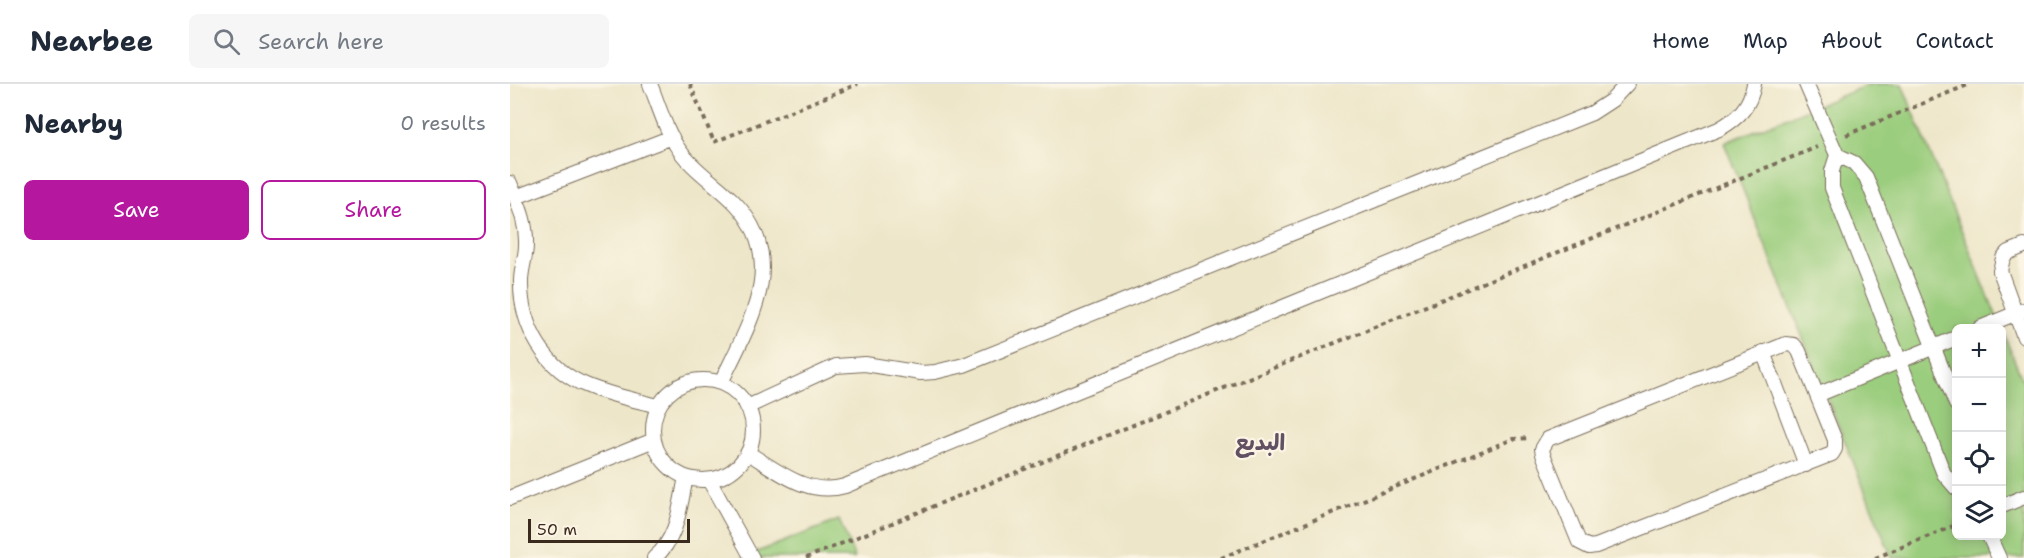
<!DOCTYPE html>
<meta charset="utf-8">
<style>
:root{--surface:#fff;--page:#f6f6f7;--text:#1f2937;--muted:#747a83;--line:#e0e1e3;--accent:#b5179e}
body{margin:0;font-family:"Shantell Sans","Playpen Sans Arabic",sans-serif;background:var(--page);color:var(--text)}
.controls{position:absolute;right:18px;bottom:18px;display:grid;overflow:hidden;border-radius:9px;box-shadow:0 3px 15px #0003}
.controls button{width:54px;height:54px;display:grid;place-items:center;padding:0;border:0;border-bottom:2px solid var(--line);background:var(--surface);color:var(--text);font:30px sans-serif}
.scale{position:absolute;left:18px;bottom:15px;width:162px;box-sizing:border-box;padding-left:6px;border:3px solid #3b2a1e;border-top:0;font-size:16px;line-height:21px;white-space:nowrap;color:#3b2a1e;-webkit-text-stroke:4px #fcf5e5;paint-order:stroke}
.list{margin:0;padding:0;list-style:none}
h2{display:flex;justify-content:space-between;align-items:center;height:78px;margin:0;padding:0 24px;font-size:26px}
h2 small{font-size:20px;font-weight:400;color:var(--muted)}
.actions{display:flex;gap:12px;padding:18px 24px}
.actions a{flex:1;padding:14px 0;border:2px solid var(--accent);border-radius:9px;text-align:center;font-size:21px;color:var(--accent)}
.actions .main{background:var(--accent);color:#fff}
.icon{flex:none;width:33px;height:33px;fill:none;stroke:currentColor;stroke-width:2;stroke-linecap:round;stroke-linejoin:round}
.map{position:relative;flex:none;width:1514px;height:474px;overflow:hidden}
header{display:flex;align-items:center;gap:36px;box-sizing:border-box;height:84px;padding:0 30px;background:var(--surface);border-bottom:2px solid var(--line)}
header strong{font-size:28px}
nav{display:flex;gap:33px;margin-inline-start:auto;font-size:21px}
.search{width:420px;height:54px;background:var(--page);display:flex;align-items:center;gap:15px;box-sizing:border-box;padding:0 21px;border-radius:9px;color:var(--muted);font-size:22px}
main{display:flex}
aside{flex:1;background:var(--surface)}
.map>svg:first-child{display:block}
.green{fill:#9bcd7e;stroke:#6b7c4e;stroke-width:1.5;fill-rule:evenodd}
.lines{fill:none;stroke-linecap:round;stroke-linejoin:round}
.service-casing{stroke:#796c5a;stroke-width:16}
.path{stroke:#796c5a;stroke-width:4;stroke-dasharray:4.5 4.5;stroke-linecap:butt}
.service{stroke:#fff;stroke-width:14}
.labels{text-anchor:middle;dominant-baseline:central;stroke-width:4.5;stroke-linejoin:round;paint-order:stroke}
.district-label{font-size:22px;font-weight:bold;fill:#625163;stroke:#fcf5e5}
</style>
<header>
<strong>Nearbee</strong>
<div class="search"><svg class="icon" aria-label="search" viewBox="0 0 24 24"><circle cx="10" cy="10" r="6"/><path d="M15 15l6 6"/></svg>Search here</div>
<nav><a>Home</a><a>Map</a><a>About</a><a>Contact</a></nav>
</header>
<main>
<aside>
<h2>Nearby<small>0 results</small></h2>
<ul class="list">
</ul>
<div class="actions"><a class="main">Save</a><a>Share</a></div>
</aside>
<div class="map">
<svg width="1514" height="474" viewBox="0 0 1514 474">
<rect width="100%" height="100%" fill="#fcf5e5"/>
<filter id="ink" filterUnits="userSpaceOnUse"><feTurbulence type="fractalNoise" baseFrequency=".0167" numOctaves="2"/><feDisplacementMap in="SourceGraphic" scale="12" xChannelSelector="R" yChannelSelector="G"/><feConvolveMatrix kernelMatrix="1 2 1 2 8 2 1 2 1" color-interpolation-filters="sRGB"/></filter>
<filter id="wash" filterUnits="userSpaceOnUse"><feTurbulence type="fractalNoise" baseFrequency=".008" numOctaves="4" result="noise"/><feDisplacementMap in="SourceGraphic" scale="24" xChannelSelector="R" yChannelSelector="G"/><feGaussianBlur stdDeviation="1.35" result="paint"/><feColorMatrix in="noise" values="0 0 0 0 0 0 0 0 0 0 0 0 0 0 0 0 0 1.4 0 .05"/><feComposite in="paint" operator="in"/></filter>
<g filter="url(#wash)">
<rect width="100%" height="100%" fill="#ede6c9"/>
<path class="green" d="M1360,0H1392L1514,300V474H1382L1214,59ZM1446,244H1492V452H1446Z
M329,436L345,474H232Z"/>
</g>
<g filter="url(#ink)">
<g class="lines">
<defs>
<path id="service" d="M140,0C149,22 156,48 170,67C186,89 209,101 227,121C279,179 238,241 211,299
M1296,0L1327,71L1322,87V104L1434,390L1446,404
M1327,71L1344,79L1356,93L1446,320
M0,99C8,120 17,138 16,161C16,173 11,185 11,197C10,241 35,286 78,302C100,311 125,316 148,322
M6,113L162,53
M1514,162L1497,169L1493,174L1490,187L1514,253
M1470,244L1514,226
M1276,260L1284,261L1289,267L1325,356V365L1322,370L1086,462L1079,463L1069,458L1033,370L1032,365L1038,355Z
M1253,268L1296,381
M143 346a50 50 0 1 1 100 0a50 50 0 1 1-100 0Z
M1307,311L1446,254
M237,323L326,282L355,280L411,289L425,288L454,281L1082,29L1102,16L1117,0
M238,369C268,387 298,413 335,402L1209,45C1229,34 1240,22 1244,0
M199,396L242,474
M0,414L144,356
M1492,422L1514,413
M1479,452L1489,474
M144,474C168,455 170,421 176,393"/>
</defs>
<use href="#service" class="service-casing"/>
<path class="path" d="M180,0L204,58L348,0
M1336,51L1460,0
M296,474L1307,63
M711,474L1003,355L1019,354
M1365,474L1446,441"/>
<use href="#service" class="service"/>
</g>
</g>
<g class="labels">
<g class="district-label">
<text x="750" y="358">البديع</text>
</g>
</g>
</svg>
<div class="controls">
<button>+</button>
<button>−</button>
<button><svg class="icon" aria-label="locate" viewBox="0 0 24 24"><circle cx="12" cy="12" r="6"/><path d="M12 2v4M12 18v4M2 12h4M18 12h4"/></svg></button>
<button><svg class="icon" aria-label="layers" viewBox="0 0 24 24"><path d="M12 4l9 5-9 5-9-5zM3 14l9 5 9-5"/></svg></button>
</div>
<div class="scale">50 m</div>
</div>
</main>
